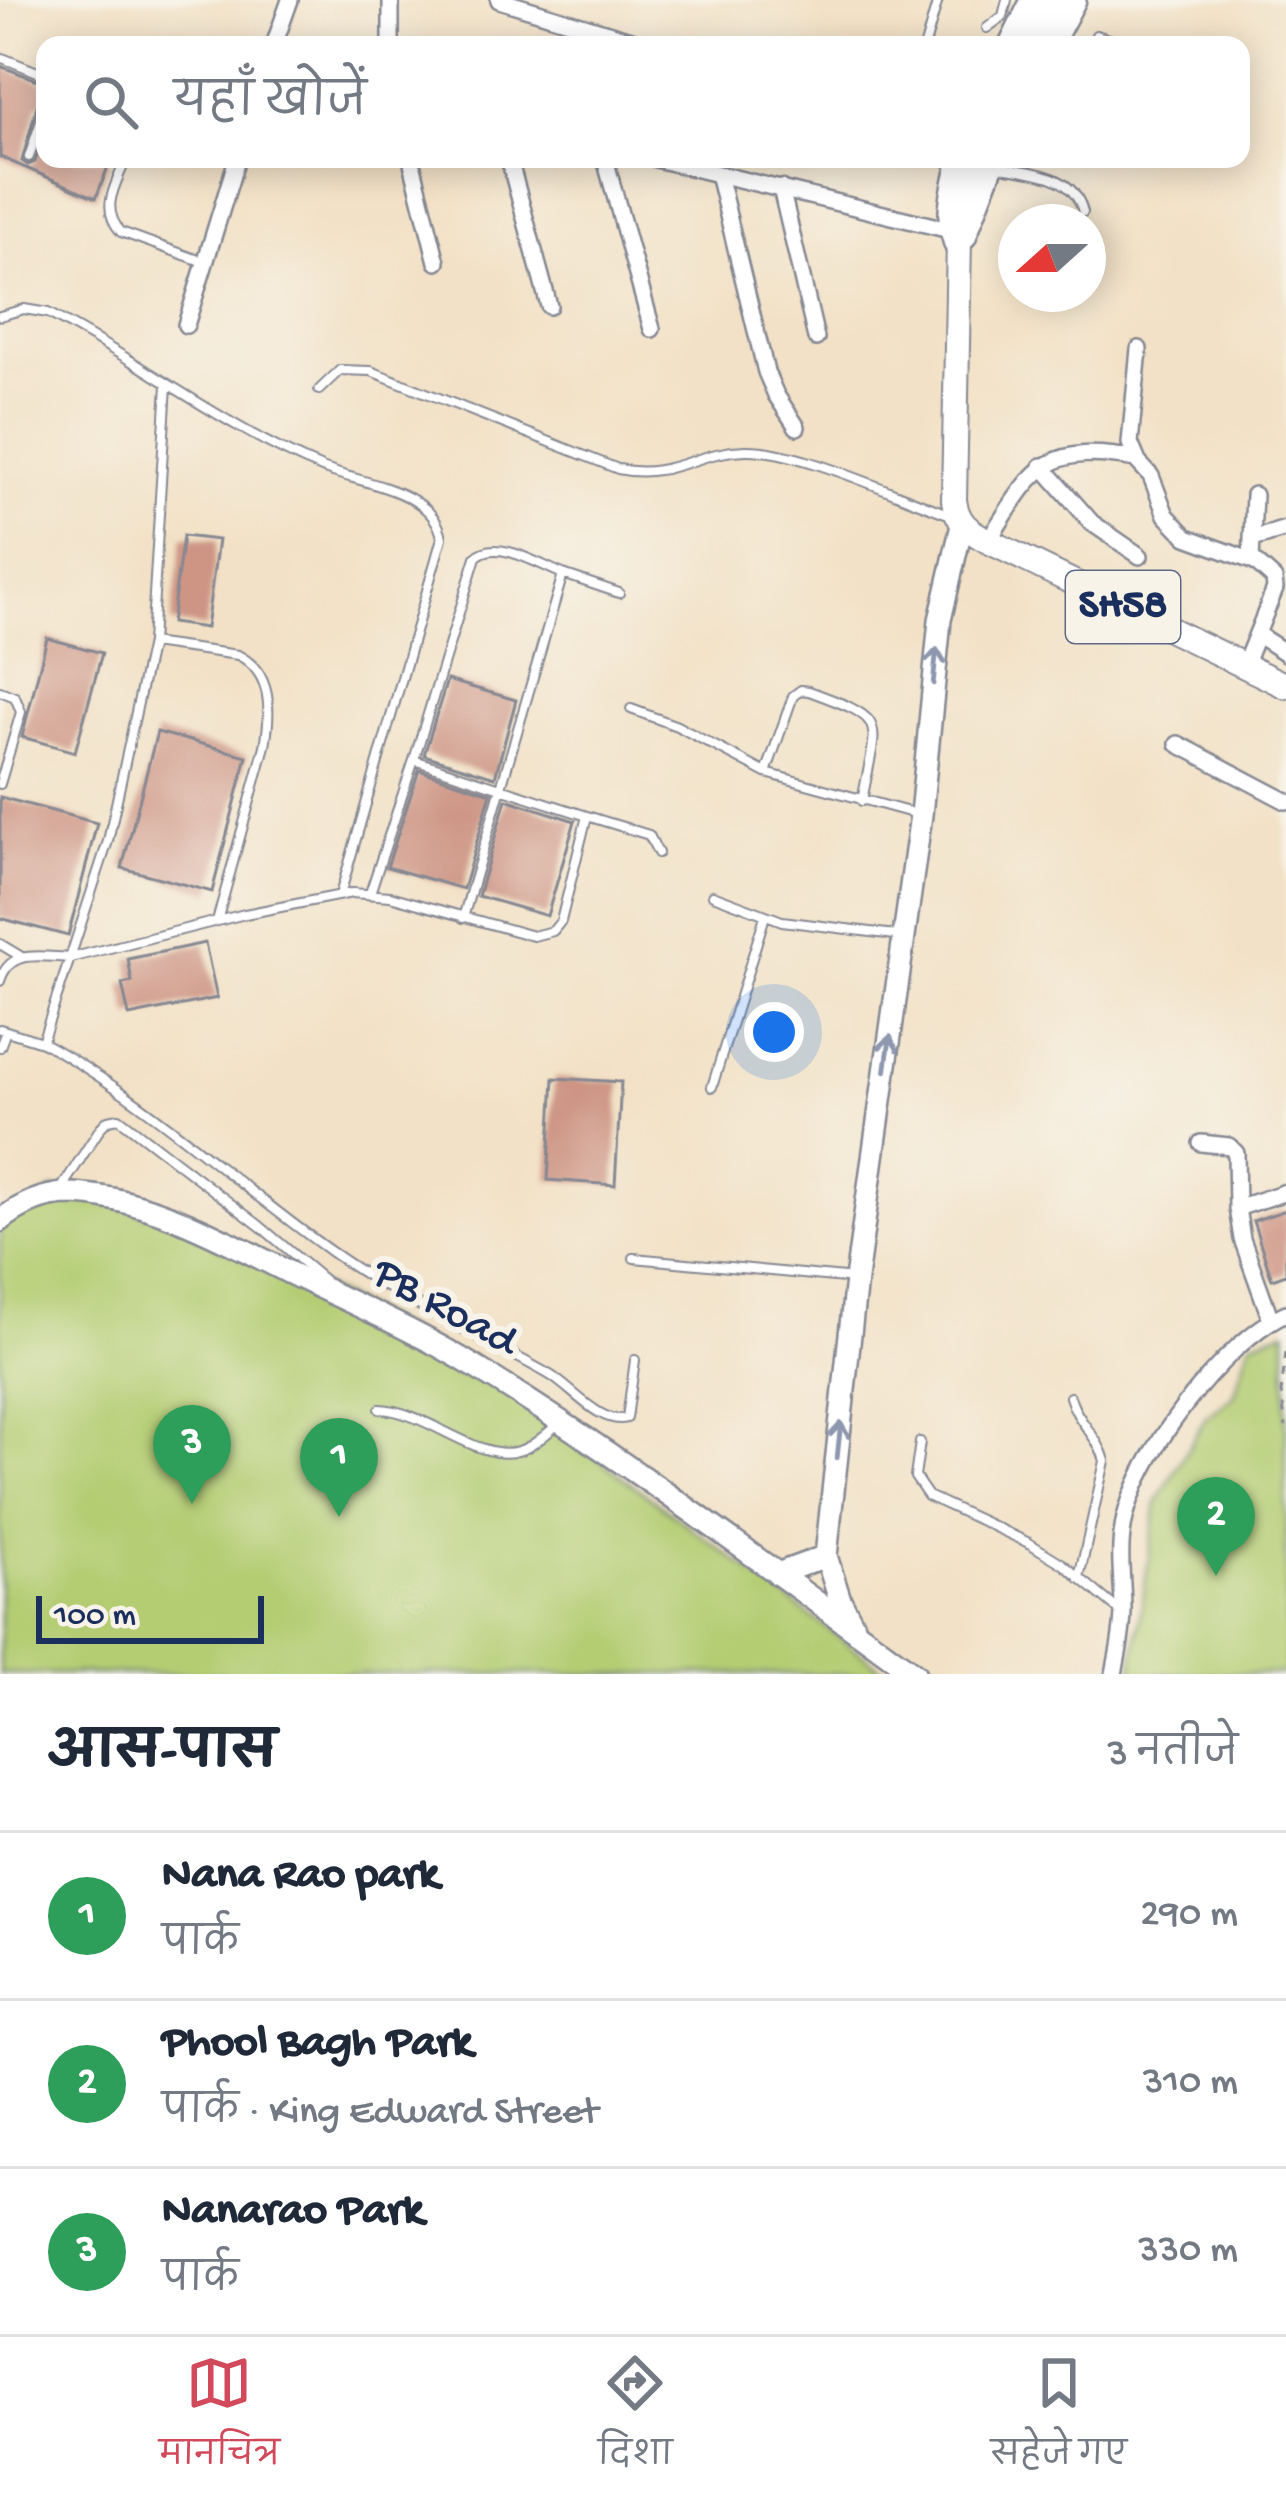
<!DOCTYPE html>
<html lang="hi">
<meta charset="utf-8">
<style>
:root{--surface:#fff;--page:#f6f6f7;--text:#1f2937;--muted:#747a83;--line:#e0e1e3;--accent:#d1495b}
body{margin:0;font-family:"Gochi Hand","Playpen Sans Deva",sans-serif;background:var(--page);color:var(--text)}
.compass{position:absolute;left:998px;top:204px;width:108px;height:108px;border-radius:50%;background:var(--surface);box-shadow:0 6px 30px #0003;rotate:249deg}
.scale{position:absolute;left:36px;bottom:30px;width:228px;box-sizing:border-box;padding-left:12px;border:6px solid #1b2f5e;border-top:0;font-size:33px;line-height:42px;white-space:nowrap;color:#1b2f5e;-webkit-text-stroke:9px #f7f3e8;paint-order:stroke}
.you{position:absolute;left:774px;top:1032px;width:42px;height:42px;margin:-30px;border:9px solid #fff;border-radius:50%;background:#1a73e8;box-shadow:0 0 0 18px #1a73e833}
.badge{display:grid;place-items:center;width:78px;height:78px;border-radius:50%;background:var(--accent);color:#fff;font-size:39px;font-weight:700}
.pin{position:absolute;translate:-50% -99px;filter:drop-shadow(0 3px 6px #0008)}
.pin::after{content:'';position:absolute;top:63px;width:42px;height:36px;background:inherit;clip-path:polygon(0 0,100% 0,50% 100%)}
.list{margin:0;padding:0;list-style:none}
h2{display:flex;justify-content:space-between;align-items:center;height:156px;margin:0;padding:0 48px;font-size:51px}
h2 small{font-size:39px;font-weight:400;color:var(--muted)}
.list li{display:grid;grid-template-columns:78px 1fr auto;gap:36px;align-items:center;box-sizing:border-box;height:168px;padding:0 48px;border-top:3px solid var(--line)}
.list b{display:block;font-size:45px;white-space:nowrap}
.list p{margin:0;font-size:39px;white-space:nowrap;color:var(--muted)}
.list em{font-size:39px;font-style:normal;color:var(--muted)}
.icon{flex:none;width:66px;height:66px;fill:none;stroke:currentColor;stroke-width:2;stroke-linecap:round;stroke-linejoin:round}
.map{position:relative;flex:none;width:1286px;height:1674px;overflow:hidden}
.search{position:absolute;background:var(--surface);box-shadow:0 6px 30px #0003;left:36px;right:36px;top:36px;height:132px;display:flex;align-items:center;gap:30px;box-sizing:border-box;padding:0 42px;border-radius:24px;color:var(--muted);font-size:45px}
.sheet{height:660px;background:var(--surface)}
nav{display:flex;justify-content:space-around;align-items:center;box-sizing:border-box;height:168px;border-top:3px solid var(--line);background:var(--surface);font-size:33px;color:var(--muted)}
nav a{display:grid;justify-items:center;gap:6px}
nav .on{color:var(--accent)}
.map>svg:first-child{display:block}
.green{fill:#b4cd73;stroke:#687e68;stroke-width:3}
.building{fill:#ce9585}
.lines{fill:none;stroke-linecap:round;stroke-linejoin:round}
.lane-casing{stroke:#868892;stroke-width:12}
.street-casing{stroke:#868892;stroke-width:20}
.secondary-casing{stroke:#868892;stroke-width:26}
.primary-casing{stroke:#868892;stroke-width:28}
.path{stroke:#868892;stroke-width:3;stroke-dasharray:9 9;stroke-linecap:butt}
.lane{stroke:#fff;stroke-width:8}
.street{stroke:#fff;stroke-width:15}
.secondary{stroke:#fff;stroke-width:21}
.primary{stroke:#fff;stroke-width:24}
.oneway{stroke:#8d97ae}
.labels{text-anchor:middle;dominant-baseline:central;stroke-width:12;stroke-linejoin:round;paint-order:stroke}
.shield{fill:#f7f3e8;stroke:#5d6a87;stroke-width:3}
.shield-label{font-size:42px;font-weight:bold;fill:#1b2f5e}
.street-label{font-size:45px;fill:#1b2f5e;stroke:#f7f3e8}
</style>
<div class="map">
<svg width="1286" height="1674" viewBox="0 0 1286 1674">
<rect width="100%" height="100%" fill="#f7f3e8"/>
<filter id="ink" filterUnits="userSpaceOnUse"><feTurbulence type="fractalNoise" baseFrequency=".00833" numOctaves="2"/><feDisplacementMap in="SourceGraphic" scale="24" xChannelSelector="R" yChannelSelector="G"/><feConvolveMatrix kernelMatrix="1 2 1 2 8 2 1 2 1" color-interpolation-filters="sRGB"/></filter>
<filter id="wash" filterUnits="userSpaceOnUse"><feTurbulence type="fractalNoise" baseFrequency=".004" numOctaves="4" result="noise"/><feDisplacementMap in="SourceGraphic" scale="48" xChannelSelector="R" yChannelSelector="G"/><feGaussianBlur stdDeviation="2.7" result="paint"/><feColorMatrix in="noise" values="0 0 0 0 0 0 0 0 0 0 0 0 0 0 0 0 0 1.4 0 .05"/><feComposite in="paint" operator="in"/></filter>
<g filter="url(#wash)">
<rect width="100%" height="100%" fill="#f2e1c6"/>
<path class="green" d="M54,1189L222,1234L466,1361L889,1674H0V1227Z
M1286,1330V1674H1132L1157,1502L1206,1417L1234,1396L1251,1342Z"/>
<g id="blocks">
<path class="building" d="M0,66L45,83V101L37,106L22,161L28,165L35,162L45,135V159H111L96,198L0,157Z
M183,536L218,540L206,628L171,623Z
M47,638L102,653L75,752L22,737Z
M447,680L516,700L495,777L424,755Z
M157,732L247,756L212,892L122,868Z
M419,770L491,793L463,889L387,867Z
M0,797L97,823L68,936L0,918Z
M506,799L575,821L547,916L478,896Z
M205,943L217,998L129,1016L122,984L132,982L128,959Z
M554,1078L621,1082L615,1185L548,1180Z
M1286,1210V1274L1272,1279L1253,1221Z"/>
</g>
</g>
<g filter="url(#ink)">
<use href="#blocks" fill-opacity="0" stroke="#868892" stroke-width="3"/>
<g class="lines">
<defs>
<path id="lane" d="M987,28L1003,16L1007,0
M1096,35L1130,45
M925,45L938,0
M0,57L45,75
M29,157L45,109
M126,159C116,185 99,208 121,232L204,262
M996,166C1031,173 1073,172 1083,212
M0,316L24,309L48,313C141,361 225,428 322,468C361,484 434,489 442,538L340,895
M319,390L340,370L371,371L618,469C672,480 696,451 746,450C799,449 897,496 951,515
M151,643L238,655C273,673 271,712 265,746L217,921
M0,691L15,697L21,712L0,784
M631,709L677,726L766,773L920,815
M414,760L476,557C497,537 539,565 563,574
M766,773L793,696L801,690L809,691C891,721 877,719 862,801
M587,816L649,835L658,853
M370,893L414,760L587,816L561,921L553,931L533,936L390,896L352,893L245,914L70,958L42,1042C148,1100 235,1184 333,1253C401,1301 478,1334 550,1375C572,1388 601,1426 627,1418L635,1360
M713,895L782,921L903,936
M463,918L563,574L619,593
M0,944L20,956
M0,981C10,948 41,957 70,958L108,841L151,643L167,385
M0,1029L42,1042
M0,1047L6,1031
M712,1087L765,916
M61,1189L101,1127L108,1120L119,1118L260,1226L324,1280
M634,1258L855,1279
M1070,1397C1077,1422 1099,1437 1105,1461L1079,1578
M380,1409C427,1411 479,1463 518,1451C533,1447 546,1434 558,1424
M920,1442L915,1477L928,1496L1029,1543L1063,1564L1122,1613"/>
<path id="street" d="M391,0V45
M499,0L647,45
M274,45L290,0
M411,159L437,262
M509,159L549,306
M605,159L652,329
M656,159L950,230
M718,174L766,372L776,395L797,427
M781,188L816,338
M186,325L237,159
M1139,349L1130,443L1138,462L1151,476L1166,515L1187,537L1255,562L1274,579L1275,589L1244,666
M1042,466L1092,523L1140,556
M1253,539L1286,529
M988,541C1034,470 1043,442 1136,459
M1251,561L1254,495
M1258,635L1286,653
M1178,744L1286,801
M1201,1143L1229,1146L1236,1153L1237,1208L1242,1239L1271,1320
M1237,1208L1286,1192
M1114,1674C1118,1653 1123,1632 1123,1610C1123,1583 1118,1555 1123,1528C1133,1459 1223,1342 1286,1313"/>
<path id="secondary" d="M1010,45L1032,0
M1051,45L1075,0
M965,237L995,159
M958,251C943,220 952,191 960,159
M0,1221C19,1206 42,1195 66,1194C143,1194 222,1239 288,1272C351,1303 415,1330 475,1367C627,1460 771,1569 915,1674
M777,1574L826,1556
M857,1632L840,1600L826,1556L856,1279L921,815L940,620L962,525"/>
<path id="primary" d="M1028,45L1051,0
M974,159L959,240L954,500C957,523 968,530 988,541L1286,686"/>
</defs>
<use href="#lane" class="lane-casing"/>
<use href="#street" class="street-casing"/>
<use href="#secondary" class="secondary-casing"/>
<use href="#primary" class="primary-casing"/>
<path class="path" d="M1286,1352L1281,1393L1286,1427"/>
<use href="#lane" class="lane"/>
<use href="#street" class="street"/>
<use href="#secondary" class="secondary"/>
<use href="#primary" class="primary"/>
</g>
<defs><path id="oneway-shaft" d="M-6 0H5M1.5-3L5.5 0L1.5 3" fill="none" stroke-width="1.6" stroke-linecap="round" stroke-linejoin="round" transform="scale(3)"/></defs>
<g class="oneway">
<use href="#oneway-shaft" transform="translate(935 666) rotate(-84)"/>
<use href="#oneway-shaft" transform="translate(888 1053) rotate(-82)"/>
<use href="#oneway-shaft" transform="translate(839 1440) rotate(-84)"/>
</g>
</g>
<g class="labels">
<rect class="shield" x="1066" y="571" width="114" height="72" rx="9"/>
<g class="shield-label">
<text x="1123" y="607">SH58</text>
</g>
<g class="street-label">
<text transform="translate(444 1309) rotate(29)">PB Road</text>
</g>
</g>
</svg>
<svg class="compass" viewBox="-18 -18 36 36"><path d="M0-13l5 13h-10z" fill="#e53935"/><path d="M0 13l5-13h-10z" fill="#747a83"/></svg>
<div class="scale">100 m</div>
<div class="you"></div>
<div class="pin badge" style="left:339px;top:1517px;background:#2e9e5b">1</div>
<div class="pin badge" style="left:1216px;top:1576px;background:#2e9e5b">2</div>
<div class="pin badge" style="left:192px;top:1504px;background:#2e9e5b">3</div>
<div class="search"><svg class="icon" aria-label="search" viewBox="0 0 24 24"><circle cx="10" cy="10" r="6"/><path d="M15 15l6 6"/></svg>यहाँ खोजें</div>
</div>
<section class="sheet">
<h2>आस-पास<small>3 नतीजे</small></h2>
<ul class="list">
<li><span class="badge" style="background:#2e9e5b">1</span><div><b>Nana Rao park</b><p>पार्क</p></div><em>290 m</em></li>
<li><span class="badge" style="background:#2e9e5b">2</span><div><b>Phool Bagh Park</b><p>पार्क · King Edward Street</p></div><em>310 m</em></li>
<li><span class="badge" style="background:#2e9e5b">3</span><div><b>Nanarao Park</b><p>पार्क</p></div><em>330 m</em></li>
</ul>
</section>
<nav>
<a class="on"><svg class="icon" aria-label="map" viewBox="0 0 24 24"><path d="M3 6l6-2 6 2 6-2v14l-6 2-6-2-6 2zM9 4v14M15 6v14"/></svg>मानचित्र</a>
<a><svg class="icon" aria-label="directions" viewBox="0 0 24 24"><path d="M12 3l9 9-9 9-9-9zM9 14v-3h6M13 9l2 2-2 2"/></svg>दिशा</a>
<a><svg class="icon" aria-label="saved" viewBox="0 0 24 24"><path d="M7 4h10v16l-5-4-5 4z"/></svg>सहेजे गए</a>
</nav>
